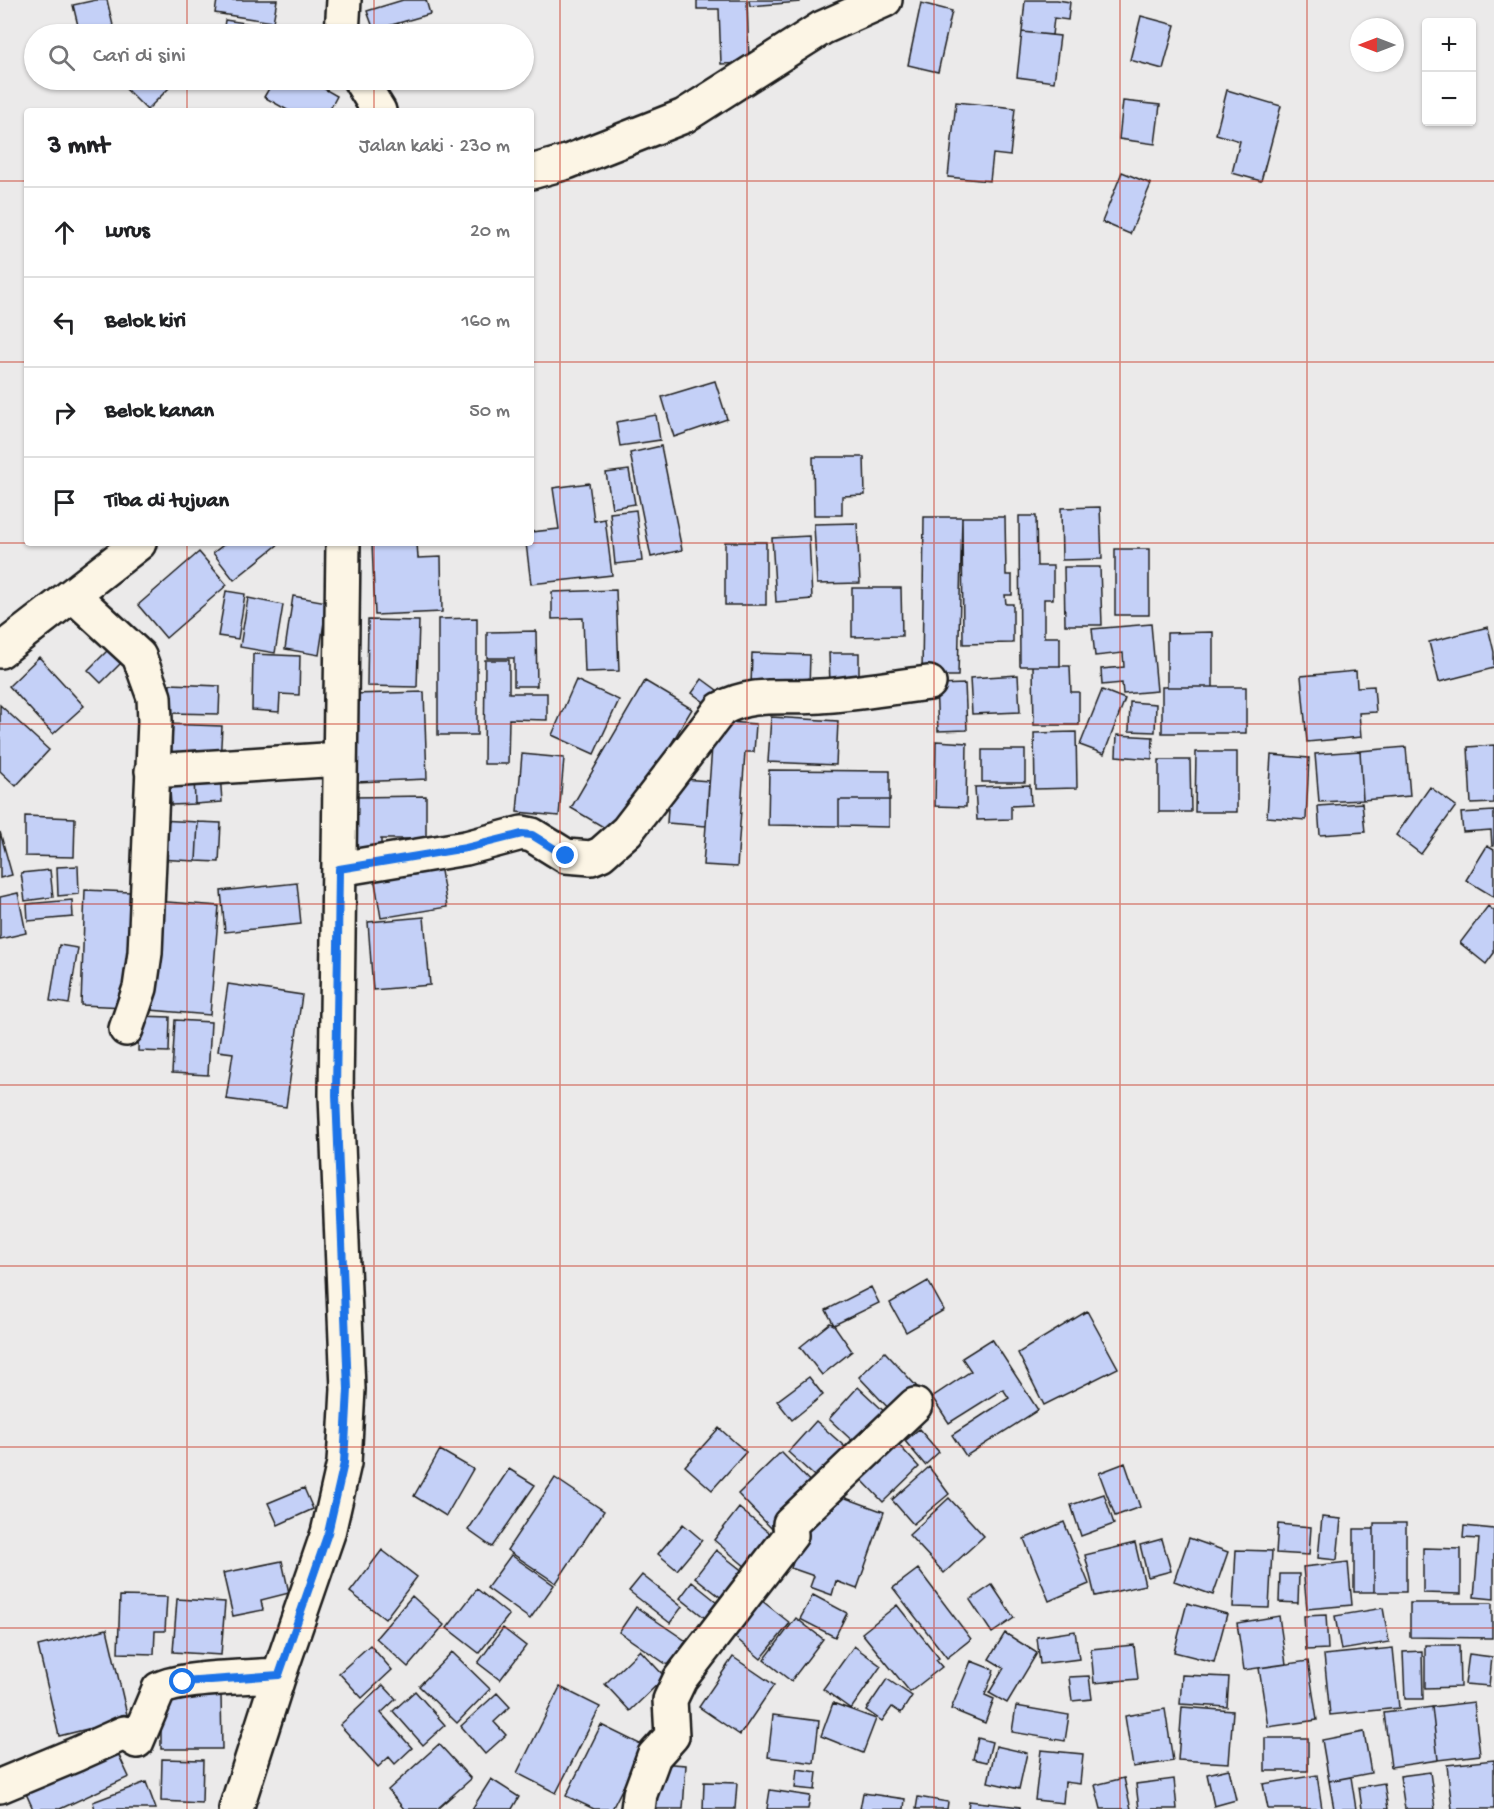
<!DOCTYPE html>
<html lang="id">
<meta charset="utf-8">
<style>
:root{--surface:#fff;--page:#f2f2f2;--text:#202124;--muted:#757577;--line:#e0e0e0}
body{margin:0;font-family:"Gochi Hand",sans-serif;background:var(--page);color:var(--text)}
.controls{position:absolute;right:18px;top:18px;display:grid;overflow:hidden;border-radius:6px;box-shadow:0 2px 4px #0004}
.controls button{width:54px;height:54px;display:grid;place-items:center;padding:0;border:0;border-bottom:2px solid var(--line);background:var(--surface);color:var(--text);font:30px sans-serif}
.compass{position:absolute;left:1350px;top:18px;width:54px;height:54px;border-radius:50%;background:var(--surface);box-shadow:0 2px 4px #0004;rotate:270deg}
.stop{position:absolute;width:18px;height:18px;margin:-14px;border:4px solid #1a73e8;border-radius:50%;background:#fff}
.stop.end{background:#1a73e8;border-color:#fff;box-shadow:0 2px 6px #0008}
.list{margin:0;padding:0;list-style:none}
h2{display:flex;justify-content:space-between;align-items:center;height:78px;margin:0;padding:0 24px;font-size:26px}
h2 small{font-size:20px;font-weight:400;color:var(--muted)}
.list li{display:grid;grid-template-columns:39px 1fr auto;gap:18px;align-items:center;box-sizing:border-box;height:90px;padding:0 24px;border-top:2px solid var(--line)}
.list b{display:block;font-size:22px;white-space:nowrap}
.list em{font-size:20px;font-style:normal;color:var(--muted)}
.icon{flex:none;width:33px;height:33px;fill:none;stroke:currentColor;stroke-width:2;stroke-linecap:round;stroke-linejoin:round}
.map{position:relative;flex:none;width:1494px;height:1809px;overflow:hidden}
.search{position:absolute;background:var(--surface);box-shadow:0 2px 4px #0004;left:24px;top:24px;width:510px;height:66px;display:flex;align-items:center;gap:15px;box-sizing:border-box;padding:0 21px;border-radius:33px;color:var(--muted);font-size:22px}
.panel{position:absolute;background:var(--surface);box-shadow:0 2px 4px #0004;left:24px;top:108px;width:510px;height:438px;border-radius:6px}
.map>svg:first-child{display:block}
.building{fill:#c4d0f7;stroke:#1c1c1c;stroke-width:1.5}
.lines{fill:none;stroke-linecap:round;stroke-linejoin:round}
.minor-casing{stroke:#1c1c1c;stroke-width:38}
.minor{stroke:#fcf5e5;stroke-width:33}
.route{stroke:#1a73e8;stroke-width:8}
.grid{fill:none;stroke:#c8321e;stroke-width:1.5;stroke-opacity:0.55}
</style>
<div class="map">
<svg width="1494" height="1809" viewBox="0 0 1494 1809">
<rect width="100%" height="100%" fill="#ebeaea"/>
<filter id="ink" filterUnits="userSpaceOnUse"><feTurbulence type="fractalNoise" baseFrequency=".0167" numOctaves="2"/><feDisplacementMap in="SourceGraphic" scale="12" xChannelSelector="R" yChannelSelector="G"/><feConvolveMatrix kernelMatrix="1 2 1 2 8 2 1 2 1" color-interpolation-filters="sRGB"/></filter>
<g filter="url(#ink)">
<path class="building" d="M96,0H107L115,34H80L73,5Z
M217,0H277L273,22L215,13Z
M403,0H426L430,14L374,30L367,11Z
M697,0H747L749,63L721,64L719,9H697Z
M749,0H800V2L750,6Z
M1025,0H1057L1070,2L1068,20L1054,18L1052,35L1022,32Z
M921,3L952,11L938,72L908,65Z
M1141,16L1175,25L1163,69L1130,60Z
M225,20L278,28L277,34H223Z
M1022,32L1060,36L1054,82L1017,77Z
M117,80H166L172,85L147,110Z
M274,80H309L337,96L329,111H289L264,97Z
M1227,90L1281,106L1261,181L1232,173L1240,141L1216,134Z
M1123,101L1160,105L1155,144L1119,139Z
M956,102L1015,108L1010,156L993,154L990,181L948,177Z
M1122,172L1151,184L1130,234L1102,222Z
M715,381L727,419L674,437L662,397Z
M656,415L660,440L620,446L616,422Z
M661,446L682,550L651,557L630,453Z
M813,457H864L865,495L842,496V515H814Z
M629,470L635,504L612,508L606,473Z
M589,483L594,521L605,519L612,575L531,584L526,543H531V532L559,529L553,488Z
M1100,507L1102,559L1062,560L1061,508Z
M636,510L642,561L615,564L610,513Z
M1019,516H1036L1037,566H1053V599H1044V637H1060V666H1020Z
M924,517H962L958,676H922Z
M962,517H1005L1006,575H1012V595H1005L1006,604H1013V643L963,644Z
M857,523L860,583L817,584L814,524Z
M809,536L812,599L776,602L772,538Z
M725,542H766V605H725Z
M226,543H280L234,580L213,553Z
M372,543H417L418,558L441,557L442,612L375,615Z
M1115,549H1149V615H1115Z
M199,552L227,585L166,638L138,605Z
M1064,567H1100L1102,625H1065Z
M852,588H901L902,636L852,637Z
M616,590L619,671L585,672L583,618L552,619V592Z
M226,591L245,594L238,639L218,636Z
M293,596L327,602L319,655L285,649Z
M248,598L283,605L275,653L240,647Z
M477,618V735H438V619Z
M368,620L419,621L417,687L367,686Z
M1151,624L1157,691L1123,694L1122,683L1102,685L1101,669L1124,667L1123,653L1095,656L1092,629Z
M1488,627L1494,652V668L1439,682L1429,642Z
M536,631L537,686H514V658H487V632Z
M1213,632V687H1167V633Z
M110,648L123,661L101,683L88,670Z
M752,653L810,655L809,688L751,686Z
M829,653H859V685H830Z
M253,654L300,656L299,695L280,694L279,712L252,710Z
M39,657L84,706L53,734L9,686Z
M485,660H509V693H547V720L509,719L508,764H484Z
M1033,666H1070L1071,692H1079V725H1034Z
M1356,671L1357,687L1374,686L1376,712L1359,713L1361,737L1307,742L1301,676Z
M1018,675L1020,712L972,714L970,678Z
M702,679L725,696L715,710L692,693Z
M576,680L619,700L594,754L552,735Z
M645,681L692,709L617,835L571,808Z
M170,684L220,686L219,714L169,713Z
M965,684L967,730L938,731L936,685Z
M1162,687H1246V733H1162Z
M1102,690L1125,699L1104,754L1080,745Z
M424,692L427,779L356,782L353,694Z
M1130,702L1156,704L1155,732L1129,731Z
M0,705L49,750L16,786L0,771Z
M771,717L838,721L836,765L768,762Z
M714,721L756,724L754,752H745L737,867L703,865Z
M165,724L222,726L220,764L163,762Z
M1076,732L1077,788L1035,789L1034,733Z
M1117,735L1153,737L1152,759L1116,756Z
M936,741L967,743L966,807L935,806Z
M1494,745V803L1471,804L1468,747Z
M1406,747L1410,796L1363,800L1360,751Z
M982,750H1025V782H982Z
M1360,751L1363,800L1319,802L1315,754Z
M1196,752H1237V812H1195Z
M522,754L564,758L559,816L517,812Z
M1271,755L1309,758L1306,820L1267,817Z
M1159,760H1190L1191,812H1159Z
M769,770L890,771V800H839V826L768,825Z
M220,773L222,802L195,804L194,775Z
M194,775L195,804L171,805L169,776Z
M670,778L709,781L706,826L667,823Z
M1030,785L1031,805L1011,806V819L977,820L975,787Z
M1430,787L1456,806L1421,854L1396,835Z
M426,796V839H381V851H354V797Z
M839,800H889V827L839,826Z
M1362,803L1365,832L1320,835L1318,806Z
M1494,811V846H1492L1491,830L1463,832L1461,813Z
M25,816L75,818L74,857L25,856Z
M158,820L198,822L196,861L156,859Z
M198,822L221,823L219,862L196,861Z
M0,832L12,875L0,878Z
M1487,846L1494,850V897L1466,880Z
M440,865L447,907L381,918L374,876Z
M78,866L79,894L58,896L57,867Z
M50,870L53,897L25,901L21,873Z
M297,883L301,924L225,932L221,891Z
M85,890L130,892L126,1007L81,1005Z
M18,893L26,933L0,939V897Z
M72,900L73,917L28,921L27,904Z
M154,901L219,906L210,1015L150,1010L154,970Z
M1488,906L1494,911V953L1486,964L1460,943Z
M424,917L430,985L373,990L368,922Z
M59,945L78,948L69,1004L50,1001Z
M228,984L302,995L286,1107L226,1099L233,1053L218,1051Z
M139,1016L170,1017L169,1052L138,1051Z
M175,1020L211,1022L208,1075L172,1073Z
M928,1281L944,1310L906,1332L890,1303Z
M871,1287L879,1303L834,1325L826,1310Z
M1087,1311L1118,1368L1044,1405L1018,1353Z
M830,1323L834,1325L852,1351L822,1375L800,1347Z
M992,1339L1038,1410L966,1456L952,1435L1009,1398L1003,1389L949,1423L932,1397L971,1371L962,1358Z
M885,1352L918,1388L892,1412L859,1377Z
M809,1377L823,1395L792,1420L777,1401Z
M858,1387L889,1416L860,1448L829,1419Z
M816,1421L853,1454L823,1484L788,1452Z
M719,1428L746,1452L712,1490L685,1466Z
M919,1429L939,1452L925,1465L905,1441Z
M897,1443L919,1467L883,1502L860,1478Z
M440,1450L473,1469L446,1516L414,1496Z
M781,1452L818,1490L775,1532L738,1494Z
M1125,1463L1140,1507L1115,1516L1099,1473Z
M929,1467L949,1494L913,1524L892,1500Z
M509,1469L535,1485L492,1547L468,1530Z
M555,1478L604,1511L556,1583L507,1550Z
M304,1488L313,1509L278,1525L268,1503Z
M832,1493L884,1512L857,1589L836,1581L832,1595L810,1587L814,1576L791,1568L812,1508Z
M1104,1494L1114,1524L1081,1536L1071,1505Z
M949,1498L984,1536L944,1573L909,1535Z
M739,1508L779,1541L753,1573L714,1540Z
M1322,1517L1341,1519L1337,1560L1318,1558Z
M1064,1522L1089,1584L1049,1601L1024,1539Z
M1374,1523H1406V1592H1374Z
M683,1524L702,1540L677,1570L658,1554Z
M1278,1524L1311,1527L1309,1555L1276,1553Z
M1464,1526L1494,1529V1599L1474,1597L1479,1539L1463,1538Z
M1354,1529H1374V1592H1354Z
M1189,1538L1228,1552L1213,1595L1174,1581Z
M1162,1539L1171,1571L1148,1577L1140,1545Z
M1135,1543L1145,1585L1095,1596L1085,1555Z
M1423,1548L1461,1549V1594L1423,1593Z
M382,1550L417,1577L385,1619L350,1592Z
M716,1550L754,1580L733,1607L695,1577Z
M1236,1550L1272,1551L1269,1608L1233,1607Z
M511,1555L554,1585L530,1619L487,1588Z
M282,1561L289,1593L261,1600L263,1610L233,1616L223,1573Z
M1348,1562L1352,1605L1307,1609L1303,1567Z
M918,1569L971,1639L947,1658L893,1588Z
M1280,1574H1299L1298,1603L1279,1602Z
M642,1575L682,1607L670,1623L629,1591Z
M692,1582L727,1610L714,1625L680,1598Z
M992,1585L1014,1618L992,1633L970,1600Z
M477,1589L509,1615L479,1653L447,1628Z
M813,1595L847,1613L835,1637L800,1619Z
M120,1596L167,1597L165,1631H155L154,1654L118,1653Z
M412,1596L444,1625L408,1667L376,1638Z
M177,1599L225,1602L221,1655L173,1652Z
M761,1600L790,1623L761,1659L732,1635Z
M1187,1603L1227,1614L1214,1662L1174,1652Z
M1410,1603H1492V1638L1410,1637Z
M897,1605L939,1658L936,1660L942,1667L910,1692L862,1633Z
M636,1607L686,1641L669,1666L619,1632Z
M1383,1608L1389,1642L1341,1650L1335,1616Z
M1326,1615L1328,1649L1306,1650L1304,1616Z
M1279,1616L1286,1664L1244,1670L1237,1623Z
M796,1618L823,1639L791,1681L764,1660Z
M503,1628L526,1646L500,1680L478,1663Z
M107,1629L128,1719L59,1736L38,1646Z
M1075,1631L1079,1659L1040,1664L1037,1637Z
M1005,1633L1037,1653L1007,1703L989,1693L1004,1668L989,1659Z
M370,1645L392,1670L362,1698L339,1673Z
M1134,1645L1138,1679L1094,1683L1091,1649Z
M1425,1645H1459L1460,1687L1425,1688Z
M854,1646L881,1666L851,1709L823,1689Z
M1393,1648L1399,1708L1330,1715L1324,1655Z
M640,1650L665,1677L630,1711L605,1684Z
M1422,1651L1423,1699H1405L1403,1652Z
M452,1652L490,1689L457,1723L419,1686Z
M1469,1654L1492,1657L1489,1686L1465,1684Z
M733,1657L774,1685L740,1735L699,1707Z
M971,1661L994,1670L985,1695L994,1699L985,1723L951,1709Z
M1308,1661L1317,1720L1268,1727L1259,1668Z
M1182,1675L1229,1677L1227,1707L1180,1704Z
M1089,1676L1092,1699L1072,1701L1069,1677Z
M887,1679L912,1696L901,1713L892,1707L882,1721L866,1710Z
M383,1685L396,1699L381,1713L412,1748L395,1764L389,1757L378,1767L340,1725Z
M560,1687L600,1707L556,1793L517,1773Z
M415,1691L445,1725L423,1745L393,1711Z
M497,1693L510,1707L494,1722L506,1735L485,1754L461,1726Z
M221,1695L222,1749H161V1696Z
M1474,1702L1480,1755L1438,1760L1432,1707Z
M833,1703L876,1719L863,1753L821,1736Z
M1016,1706L1069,1715L1065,1741L1012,1732Z
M1182,1707L1233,1711L1229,1763L1178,1760Z
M1432,1707L1438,1760L1391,1767L1384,1713Z
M1165,1709L1173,1761L1133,1767L1125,1716Z
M773,1715L819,1721L814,1763L768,1757Z
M601,1725L644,1746L612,1809H594L566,1796Z
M1364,1732L1371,1773L1329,1781L1322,1740Z
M978,1738L992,1742L987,1762L973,1759Z
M1265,1738H1308V1771H1265Z
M439,1744L471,1779L437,1809H404L388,1790Z
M996,1746L1027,1753L1019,1789L988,1782Z
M115,1747L129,1777L60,1809H33L24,1789Z
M1041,1750L1083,1754L1080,1784L1065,1782L1063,1803L1035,1800Z
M162,1759L203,1760L202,1803L161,1801Z
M1494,1760V1809H1452L1447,1765Z
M658,1763L686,1765L683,1809H655Z
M797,1769L817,1772L815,1790L795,1788Z
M1229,1769L1236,1800L1214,1806L1207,1774Z
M1430,1772L1435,1809H1405L1400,1776Z
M1317,1775L1322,1809H1268L1263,1784Z
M1351,1777L1356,1809H1334L1329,1781Z
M1124,1778L1131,1809H1101L1095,1785Z
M491,1779L519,1797L512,1809H472Z
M1174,1779L1177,1809H1139L1136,1784Z
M146,1782L156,1809H95L93,1802Z
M704,1782L737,1783L735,1809H703Z
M1384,1783L1388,1809H1362L1359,1787Z
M770,1790L810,1796L808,1809H767Z
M863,1793L905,1799L904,1809H860Z
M918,1797L948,1802L947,1809H916Z
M969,1801L1020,1807V1809H968Z"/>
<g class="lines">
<defs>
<path id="minor" d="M342,34L344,0
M360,80L379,111
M531,172L567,162L684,116L822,28L885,0
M73,595L139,656L154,697L155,721L145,953L140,988L126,1029
M0,651L139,543
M152,771L340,759
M339,869L466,848L522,833L532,835L566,856L591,858L601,854L627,831L721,709C752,691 785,699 820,696C856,694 893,687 929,683
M0,1786L77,1754L124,1733L137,1741L159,1689C181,1677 251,1677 279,1675
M236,1809L279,1675L328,1533L344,1463L348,1389L336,1095L343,543
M638,1809L640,1794L654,1756L672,1736L670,1700L680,1679L791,1535L790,1524L915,1405"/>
</defs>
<use href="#minor" class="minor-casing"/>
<use href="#minor" class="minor"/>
</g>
</g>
<g class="lines" filter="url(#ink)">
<path class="route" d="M183,1682L279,1675L328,1533L344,1463L348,1389L336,1095L339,869L466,848L522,834L532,835L566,856"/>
</g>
<path class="grid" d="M187,0V34M374,0V34M560,0V1809M747,0V1809M934,0V1809M1120,0V1809M1307,0V1809M187,80V111M374,80V111M0,181H27M531,181H1494M0,362H27M531,362H1494M0,543H27M187,543V1809M374,543V1809M531,543H1494M0,724H1494M0,904H1494M0,1085H1494M0,1266H1494M0,1447H1494M0,1628H1494"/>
</svg>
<div class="controls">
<button>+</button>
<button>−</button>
</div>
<svg class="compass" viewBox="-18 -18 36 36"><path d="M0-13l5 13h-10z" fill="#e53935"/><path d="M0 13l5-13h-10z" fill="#757577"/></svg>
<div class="stop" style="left:183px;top:1682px"></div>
<div class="stop end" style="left:566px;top:856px"></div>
<div class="search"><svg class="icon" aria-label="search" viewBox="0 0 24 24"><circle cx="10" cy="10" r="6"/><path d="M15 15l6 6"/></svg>Cari di sini</div>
<section class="panel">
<h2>3 mnt<small>Jalan kaki · 230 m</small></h2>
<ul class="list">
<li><svg class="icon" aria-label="ahead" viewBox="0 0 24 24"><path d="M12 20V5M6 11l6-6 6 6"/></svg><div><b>Lurus</b></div><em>20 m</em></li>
<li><svg class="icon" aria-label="left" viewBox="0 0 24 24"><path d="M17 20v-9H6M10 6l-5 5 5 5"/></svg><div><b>Belok kiri</b></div><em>160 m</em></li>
<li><svg class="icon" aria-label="right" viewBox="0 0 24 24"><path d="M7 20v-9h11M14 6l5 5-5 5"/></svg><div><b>Belok kanan</b></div><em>50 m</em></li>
<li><svg class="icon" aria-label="arrive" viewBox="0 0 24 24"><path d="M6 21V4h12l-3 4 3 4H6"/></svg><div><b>Tiba di tujuan</b></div></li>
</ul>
</section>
</div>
